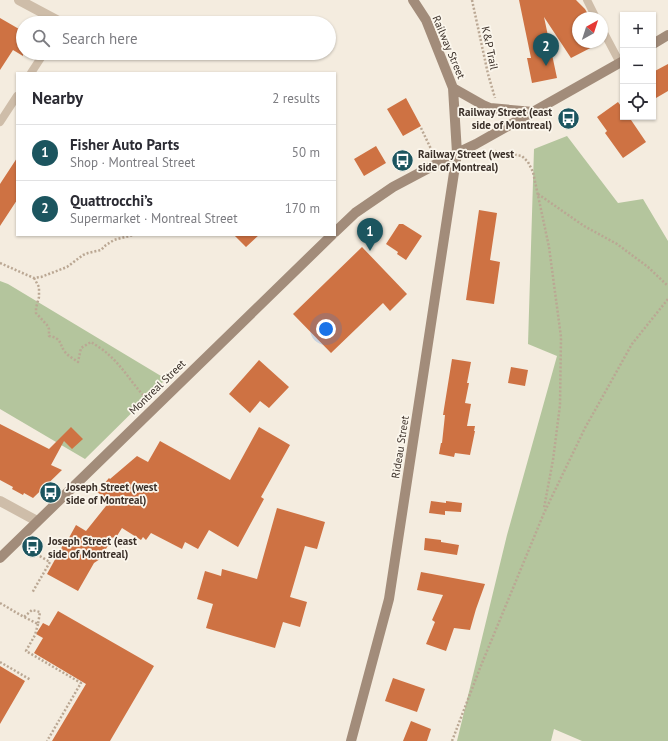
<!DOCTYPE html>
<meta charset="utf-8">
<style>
:root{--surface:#fff;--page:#f7f7f7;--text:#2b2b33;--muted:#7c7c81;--line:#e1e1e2;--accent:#1c555f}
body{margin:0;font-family:"PT Sans",sans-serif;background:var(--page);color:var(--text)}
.controls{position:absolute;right:12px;top:12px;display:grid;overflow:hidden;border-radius:0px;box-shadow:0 1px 3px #0004}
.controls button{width:36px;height:36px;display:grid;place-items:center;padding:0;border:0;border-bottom:1px solid var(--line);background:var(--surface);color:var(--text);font:20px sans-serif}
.compass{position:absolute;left:572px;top:12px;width:36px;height:36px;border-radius:50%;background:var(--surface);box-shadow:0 1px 3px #0004;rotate:39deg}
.you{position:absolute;left:326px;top:329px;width:14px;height:14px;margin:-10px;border:3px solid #fff;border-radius:50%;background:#1a73e8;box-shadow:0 0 0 6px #1a73e833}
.badge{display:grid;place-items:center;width:26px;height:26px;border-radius:50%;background:var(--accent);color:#fff;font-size:13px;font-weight:700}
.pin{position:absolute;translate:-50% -33px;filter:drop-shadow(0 1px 2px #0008)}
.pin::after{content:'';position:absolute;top:21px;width:14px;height:12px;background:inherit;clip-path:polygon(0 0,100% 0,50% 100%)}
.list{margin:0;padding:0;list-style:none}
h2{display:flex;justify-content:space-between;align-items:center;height:52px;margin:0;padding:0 16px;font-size:17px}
h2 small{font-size:13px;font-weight:400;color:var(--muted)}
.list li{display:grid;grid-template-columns:26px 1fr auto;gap:12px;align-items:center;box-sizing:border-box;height:56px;padding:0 16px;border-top:1px solid var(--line)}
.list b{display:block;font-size:15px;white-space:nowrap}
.list p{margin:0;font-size:13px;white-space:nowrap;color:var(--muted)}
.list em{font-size:13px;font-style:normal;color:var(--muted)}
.icon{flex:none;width:22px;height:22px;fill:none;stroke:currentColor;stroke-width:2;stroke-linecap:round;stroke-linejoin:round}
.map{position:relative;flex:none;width:668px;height:741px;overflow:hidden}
.search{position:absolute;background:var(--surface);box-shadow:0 1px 3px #0004;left:16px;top:16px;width:320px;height:44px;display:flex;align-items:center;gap:10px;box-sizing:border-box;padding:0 14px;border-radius:22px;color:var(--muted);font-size:15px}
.panel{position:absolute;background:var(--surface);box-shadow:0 1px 3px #0004;left:16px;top:72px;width:320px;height:164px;border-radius:0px}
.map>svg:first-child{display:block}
.green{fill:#b4c59d}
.building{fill:#ce7243}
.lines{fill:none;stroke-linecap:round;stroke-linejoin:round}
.path{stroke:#baa793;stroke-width:2.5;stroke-dasharray:2 2;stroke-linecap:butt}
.lane{stroke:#cebda9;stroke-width:8}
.street{stroke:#cebda9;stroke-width:10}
.secondary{stroke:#a28c7a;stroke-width:10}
.labels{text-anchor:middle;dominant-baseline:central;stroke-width:3.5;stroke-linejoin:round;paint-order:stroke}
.street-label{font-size:11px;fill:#3b3029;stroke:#fbf6ec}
.poi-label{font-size:11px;font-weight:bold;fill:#3b3029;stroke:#fbf6ec;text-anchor:start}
</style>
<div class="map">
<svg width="668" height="741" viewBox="0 0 668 741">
<rect width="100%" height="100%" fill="#f4ecdf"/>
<path class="green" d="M567,136L618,203L643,199L668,241V741H582L554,729L551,741H457L507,535L557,356L528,344L534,149Z
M0,281L8,284L166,379L85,459L0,409Z"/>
<path class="building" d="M519,0H576L585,9L590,18H578V42H602L571,58L544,17L557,78L532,83L527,58H531Z
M0,18L19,29V30L23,32V56L13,50L0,70Z
M668,64V91L656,98L653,92V72Z
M406,98L421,126L403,136L387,109Z
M618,102L623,109V117H629L646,142L623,158L605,133L607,131L597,117Z
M376,146L386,163L364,176L354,159Z
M17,158V200L0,226V184Z
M479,210L497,213L490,260L500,262L494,304L466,300Z
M399,224H403L422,236L406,260L397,254L398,252L386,244Z
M234,235H259L246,247Z
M362,247L407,294L390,311L383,303L331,353L293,314Z
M452,359L471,362L467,383H469L465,403L471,404L467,426H475L474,431H475L470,455L455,453L454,457L439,454L441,443H442L445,415H443Z
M259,360L289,387L269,408L260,401L250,413L229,394Z
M511,367L528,370L525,386L508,383Z
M0,424L49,449L71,427L83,439L72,449L64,441L51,465L62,470L33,498L24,493L23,495L12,489L13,487L0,480Z
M259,427L290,445L261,497L264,499L238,547L209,530L198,549L185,542L182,549L151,533L146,540L143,537L141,540L122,528L115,539L113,537L100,559L94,563L78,591L47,574L63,545H65L76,525L86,531L110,501L97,492L109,478L110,479L137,456L148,462L160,441L230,480Z
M431,501L446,503V501L462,503L461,512L445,511V515L429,513Z
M277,508L325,522L317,549L305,546L290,597L307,602L300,627L283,622L275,648L206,628L213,604L197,599L205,571L221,576L222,569L257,579Z
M425,538L441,540V542L459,545L457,555L424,550Z
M421,572L485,584L476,609L470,630L454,628L446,651L426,644L435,622L432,620L443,595L417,590Z
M58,611L154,666L110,741H52L86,684L34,653L43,638L36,634L43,623L49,626Z
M0,666L25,681L0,724Z
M393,678L425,689L417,712L385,701Z
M411,721L431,729L427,741H403Z"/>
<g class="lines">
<path class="path" d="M472,0L488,74L495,98
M421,128L431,149
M495,151L522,156L528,162L533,172L549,247L561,337L560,405L553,460L544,508
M538,194L584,226L617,244L648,267L668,286
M0,263L27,275L34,278L41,277L67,267L83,255L88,253L101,250L106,245L114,240L133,235
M34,278L39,287V297L36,308V313L47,325L49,329V336C62,338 59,344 65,352C68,356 74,359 78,362L81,348L91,342C97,346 104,350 109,355C124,368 134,387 148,400
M26,548L50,562L32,593
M0,603L24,617L32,610L40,612L38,624L24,617
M38,624L35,635L26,651L81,683L47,741
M0,662L31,680
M452,741L480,668L544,513L585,428L632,344L668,299"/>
<path class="lane" d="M587,0L596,18
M602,29L620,63
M31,73L44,53
M0,122L17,96"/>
<path class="street" d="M19,0L62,23
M0,501L37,521"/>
<path class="secondary" d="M653,44L668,35
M453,88L483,105L490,108L533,112
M335,232L355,213L393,187L457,153L476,144L623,61
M0,558L332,235
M351,741L389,599L457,153L453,88L426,20L413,0"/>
</g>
<defs>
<symbol id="bus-disc" viewBox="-11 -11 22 22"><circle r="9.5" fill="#1c555f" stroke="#fbf6ec"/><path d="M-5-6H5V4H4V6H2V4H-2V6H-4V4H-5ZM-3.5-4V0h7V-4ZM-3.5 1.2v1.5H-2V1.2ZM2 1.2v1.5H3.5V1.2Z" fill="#fff"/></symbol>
</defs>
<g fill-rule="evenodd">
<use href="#bus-disc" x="556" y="106" width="25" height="25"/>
<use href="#bus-disc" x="390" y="148" width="25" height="25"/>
<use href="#bus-disc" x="38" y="480" width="25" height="25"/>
<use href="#bus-disc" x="20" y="534" width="25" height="25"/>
</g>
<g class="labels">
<g class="street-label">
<text transform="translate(449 47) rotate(67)">Railway Street</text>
<text transform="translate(490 48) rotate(78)">K&amp;P Trail</text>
<text transform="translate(157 387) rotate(-44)">Montreal Street</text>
<text transform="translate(400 447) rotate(-81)">Rideau Street</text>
</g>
<g class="poi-label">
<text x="552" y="112" text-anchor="end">Railway Street (east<tspan x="552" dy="13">side of Montreal)</tspan></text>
<text x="418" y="154">Railway Street (west<tspan x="418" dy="13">side of Montreal)</tspan></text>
<text x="66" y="487">Joseph Street (west<tspan x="66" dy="13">side of Montreal)</tspan></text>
<text x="48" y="541">Joseph Street (east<tspan x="48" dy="13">side of Montreal)</tspan></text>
</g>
</g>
</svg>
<div class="controls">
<button>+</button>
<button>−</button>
<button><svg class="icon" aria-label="locate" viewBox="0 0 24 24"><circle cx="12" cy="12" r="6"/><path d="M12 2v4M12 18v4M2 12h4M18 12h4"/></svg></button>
</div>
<svg class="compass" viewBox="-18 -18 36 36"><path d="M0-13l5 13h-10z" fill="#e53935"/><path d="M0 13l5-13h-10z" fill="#7c7c81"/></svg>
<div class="you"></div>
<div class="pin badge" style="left:370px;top:251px">1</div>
<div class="pin badge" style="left:546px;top:66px">2</div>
<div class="search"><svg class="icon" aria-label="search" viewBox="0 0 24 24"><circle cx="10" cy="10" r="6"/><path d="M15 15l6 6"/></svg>Search here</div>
<section class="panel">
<h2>Nearby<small>2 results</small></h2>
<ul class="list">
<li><span class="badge">1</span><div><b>Fisher Auto Parts</b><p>Shop · Montreal Street</p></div><em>50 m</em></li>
<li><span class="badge">2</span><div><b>Quattrocchi’s</b><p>Supermarket · Montreal Street</p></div><em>170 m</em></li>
</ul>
</section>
</div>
